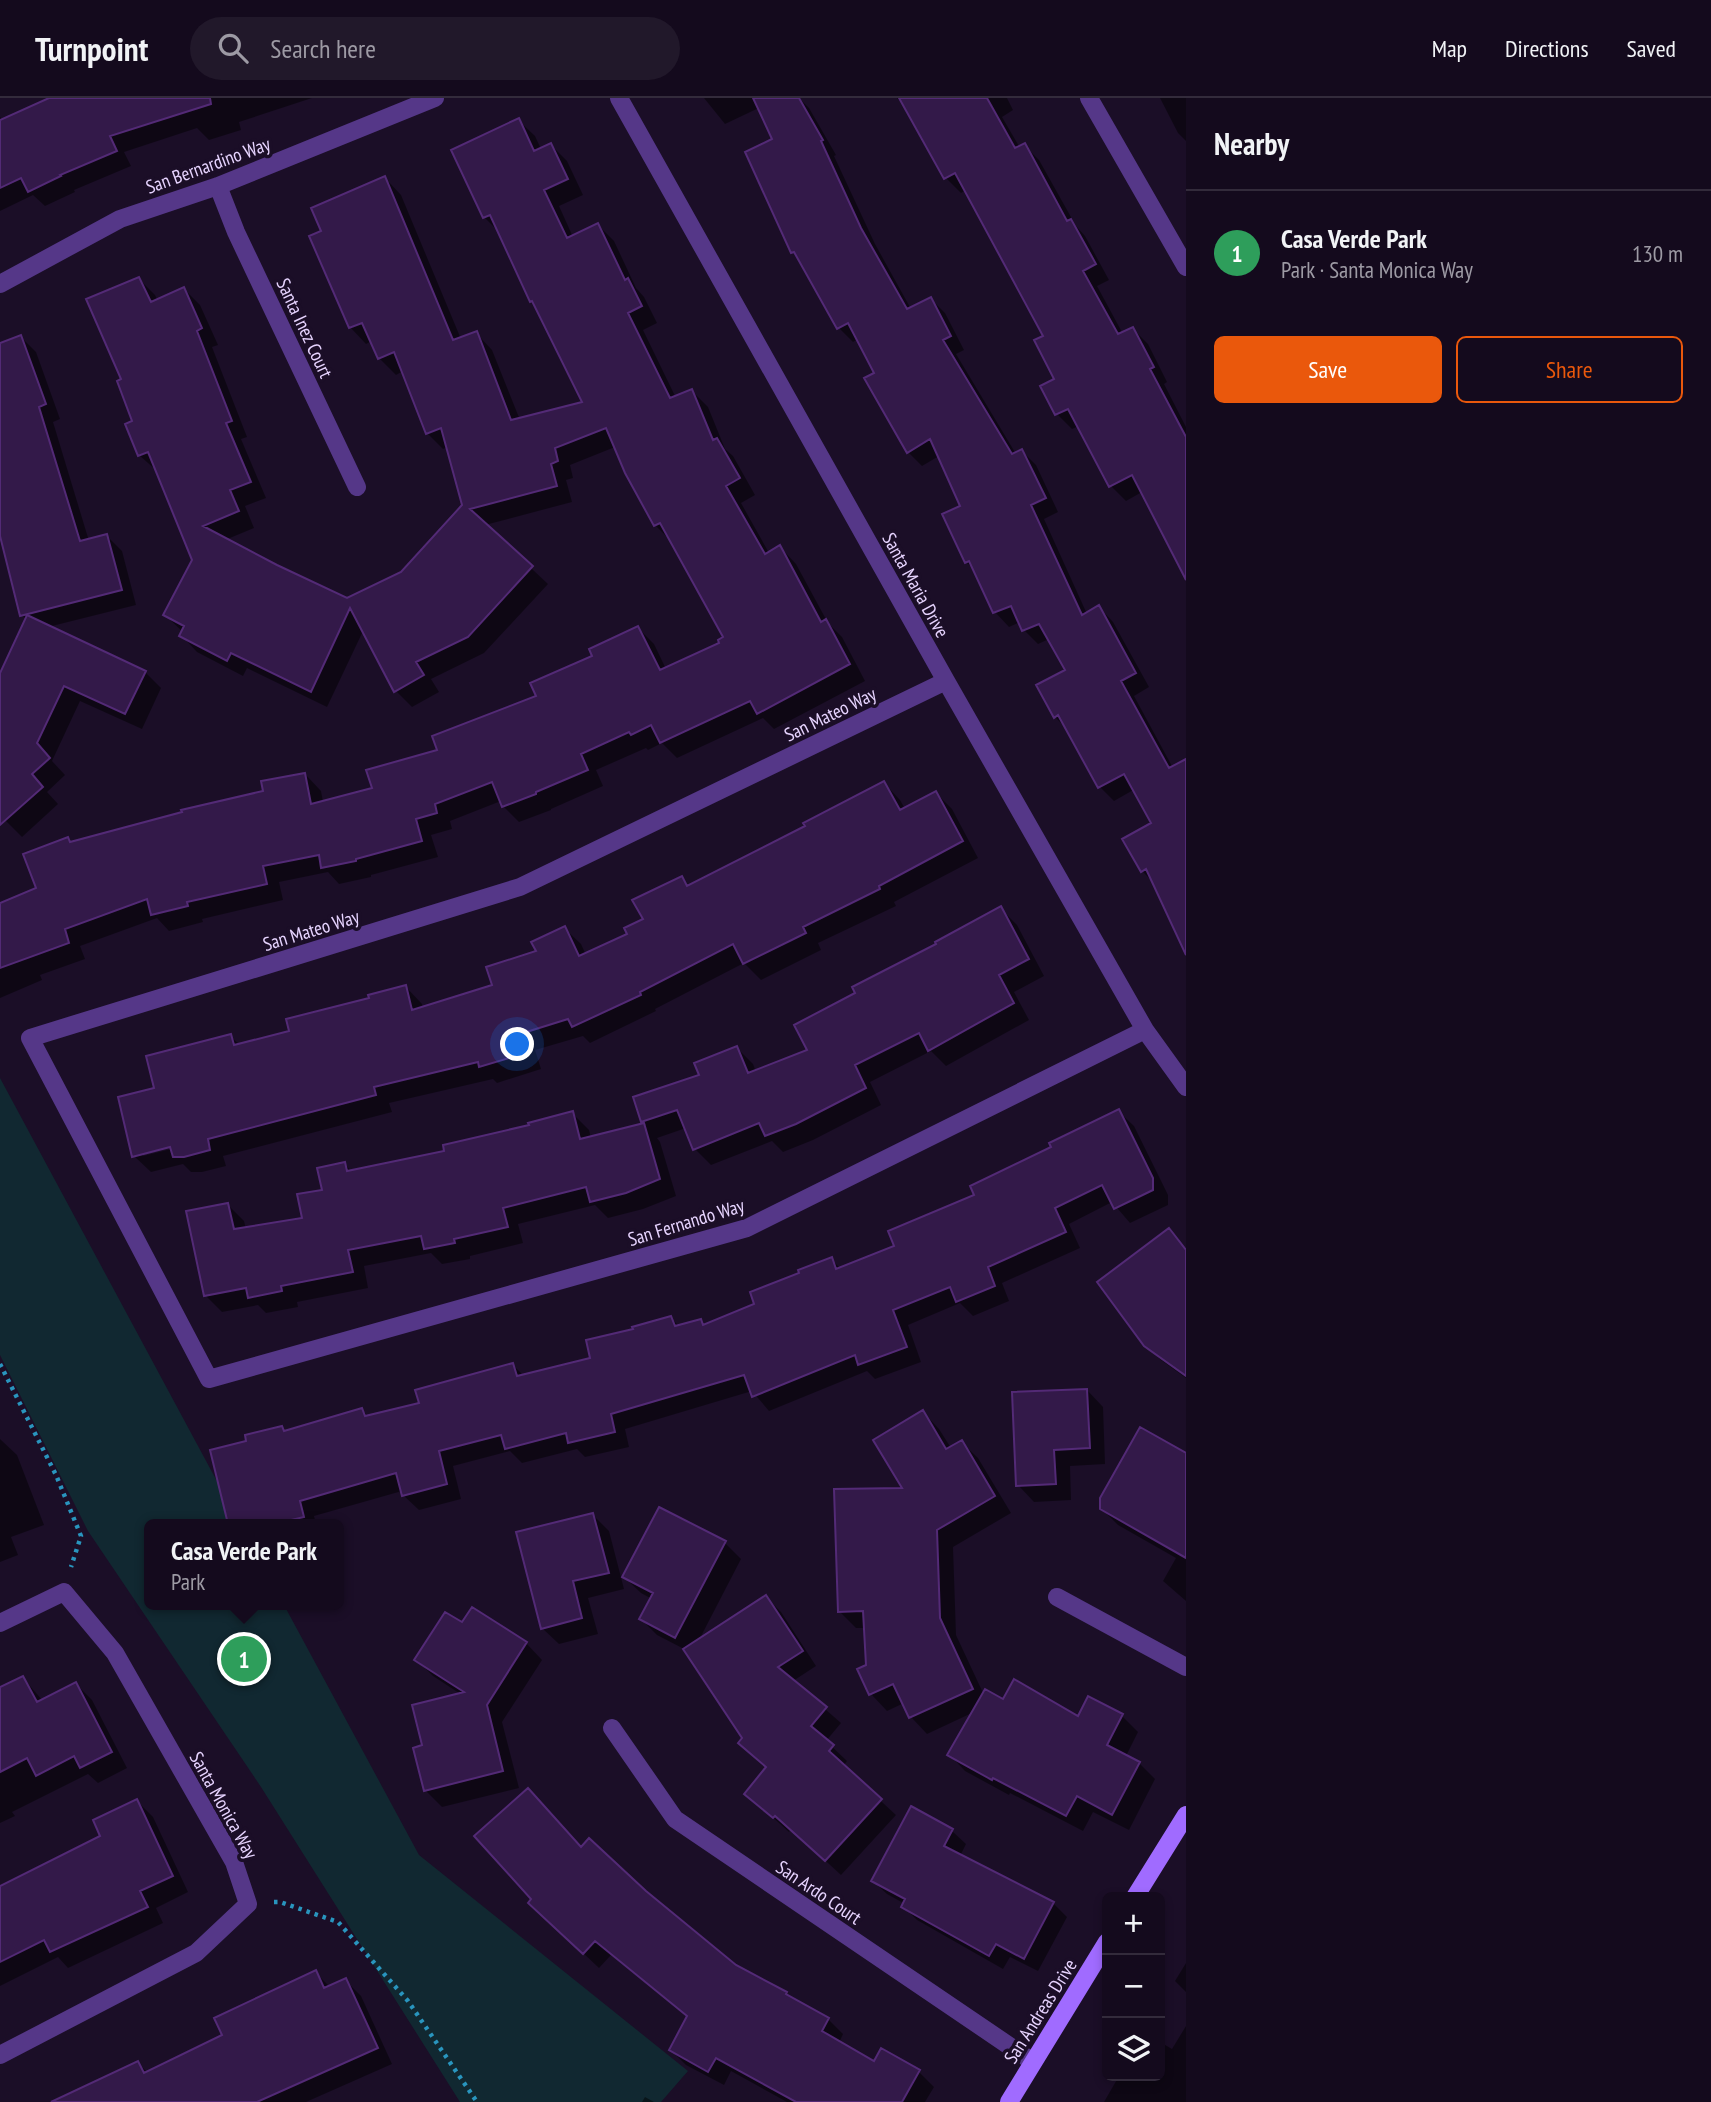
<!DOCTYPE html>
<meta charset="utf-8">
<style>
:root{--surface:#140a1d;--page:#21182a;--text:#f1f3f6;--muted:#9d9aa4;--line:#332b3b;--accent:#ea580c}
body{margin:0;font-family:"PT Sans Narrow",sans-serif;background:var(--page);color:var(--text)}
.controls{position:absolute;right:21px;bottom:21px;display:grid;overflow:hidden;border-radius:10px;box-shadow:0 4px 10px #0003}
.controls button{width:63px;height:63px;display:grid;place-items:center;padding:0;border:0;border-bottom:2px solid var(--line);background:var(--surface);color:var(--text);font:35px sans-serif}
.you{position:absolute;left:518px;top:947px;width:24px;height:24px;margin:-18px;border:5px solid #fff;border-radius:50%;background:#1a73e8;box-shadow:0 0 0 10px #1a73e833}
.badge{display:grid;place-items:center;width:46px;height:46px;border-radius:50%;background:var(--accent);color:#fff;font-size:23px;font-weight:700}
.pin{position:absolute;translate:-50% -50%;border:4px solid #fff;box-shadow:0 2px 7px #0006}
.popup{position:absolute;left:144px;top:1421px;width:200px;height:91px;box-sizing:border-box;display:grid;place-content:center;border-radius:10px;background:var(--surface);filter:drop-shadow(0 2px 5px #0005);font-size:23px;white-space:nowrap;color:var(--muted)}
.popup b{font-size:26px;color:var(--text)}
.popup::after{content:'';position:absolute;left:50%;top:100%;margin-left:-14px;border:14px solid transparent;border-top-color:var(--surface)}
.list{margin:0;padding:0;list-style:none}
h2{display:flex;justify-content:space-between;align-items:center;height:91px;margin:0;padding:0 28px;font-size:30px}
h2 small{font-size:23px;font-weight:400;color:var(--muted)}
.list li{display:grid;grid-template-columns:46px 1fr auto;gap:21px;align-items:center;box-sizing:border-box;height:126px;padding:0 28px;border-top:2px solid var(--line)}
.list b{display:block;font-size:26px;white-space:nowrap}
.list p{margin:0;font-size:23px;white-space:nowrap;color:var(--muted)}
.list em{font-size:23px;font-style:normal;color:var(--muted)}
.actions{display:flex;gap:14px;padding:21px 28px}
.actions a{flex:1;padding:16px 0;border:2px solid var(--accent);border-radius:10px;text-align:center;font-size:24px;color:var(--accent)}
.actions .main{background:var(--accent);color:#fff}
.icon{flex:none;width:38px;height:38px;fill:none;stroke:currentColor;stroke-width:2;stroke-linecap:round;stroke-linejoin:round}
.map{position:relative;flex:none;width:1186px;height:2004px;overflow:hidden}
header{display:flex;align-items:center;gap:42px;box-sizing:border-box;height:98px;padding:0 35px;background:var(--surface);border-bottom:2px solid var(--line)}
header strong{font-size:33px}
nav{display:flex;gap:38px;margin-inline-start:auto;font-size:24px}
.search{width:490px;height:63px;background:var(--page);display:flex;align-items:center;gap:18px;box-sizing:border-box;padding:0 24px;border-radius:38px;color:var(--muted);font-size:26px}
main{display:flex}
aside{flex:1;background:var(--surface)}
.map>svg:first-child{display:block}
.green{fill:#112831}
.shadow{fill:#0007;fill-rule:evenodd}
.building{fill:#331949;stroke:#532a76;stroke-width:2}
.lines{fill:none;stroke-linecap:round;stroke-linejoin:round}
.path{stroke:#2995be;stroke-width:4.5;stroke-dasharray:3.5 5;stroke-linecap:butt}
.street{stroke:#553788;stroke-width:18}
.secondary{stroke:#a06bff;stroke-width:18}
.labels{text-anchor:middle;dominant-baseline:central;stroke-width:7;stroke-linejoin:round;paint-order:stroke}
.street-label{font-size:19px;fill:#e7d4ff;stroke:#1b0e27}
</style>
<header>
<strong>Turnpoint</strong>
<div class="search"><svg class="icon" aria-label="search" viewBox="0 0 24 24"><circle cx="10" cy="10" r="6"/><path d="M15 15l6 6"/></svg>Search here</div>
<nav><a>Map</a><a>Directions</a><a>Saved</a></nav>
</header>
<main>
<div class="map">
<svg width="1186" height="2004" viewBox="0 0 1186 2004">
<rect width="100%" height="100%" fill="#1b0e27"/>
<path class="green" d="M0,980L240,1426H149V1507H284L419,1757L688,1973L661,2004H460L261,1689L88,1433L0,1257Z"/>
<path class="shadow" d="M53,0H312L239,24L241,32L209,42L197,30L124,54L131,68L74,92L75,94L45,108L33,97L0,113V19L3,22Z
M704,0H780L725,26Z
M788,0H799L809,10L836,57L834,58L875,146L911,211L931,201L945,215L964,252L956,256L1016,356L1022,353L1036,367L1058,414L1044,421L1087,516L1099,509L1113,524L1149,589L1134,598L1173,670L1186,663V847L1155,786L1142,773L1154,725L1135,691L1114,703L1100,689L1068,632L1055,619L1067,573L1049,541L1038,546L1024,532L1020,524L1009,529L995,514L975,472L966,464L963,409L939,358L922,368L908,354L876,276L858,241L853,244L839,230L800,161L793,154L775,42Z
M897,0H1007L1013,12L1002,19L1020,50L1024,47L1039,62L1076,128L1085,138L1109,182L1097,188L1123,236L1133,231L1148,246L1167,284L1164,286L1186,329V478L1142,394L1126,403L1111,388L1079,328L1072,331L1057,316L1043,288L1056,282L1045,239L966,92L961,95L946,80L909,14Z
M1160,0H1186V43L1178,35Z
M518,22L535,38L541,51L551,47L567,63L583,97L559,108L573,139L598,127L614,143L636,190L644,199L657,225L643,232L676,300L692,293L708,309L725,351L733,358L755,397L741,405L769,455L780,449L796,466L828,525L842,539L865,583L774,631L763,620L677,660L662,645L648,652L646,650L596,672L603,688L551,711V712L519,724L503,708L501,703L450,723L452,731L431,737L438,759L371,777V779L339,786L328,774L279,784L283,802L202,821L203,824L169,833L157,820L80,848L85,861L40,877L42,882L0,900V805L38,791L68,741L72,745L265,694L305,676L321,693L323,704L374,691L539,599L638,530L654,546L666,571L722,546L726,539L671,443L655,427L615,349L570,367L573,380L566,382L572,404L485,427L548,486L484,555L431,581L439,594L412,609L396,593L364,531L327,609L247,570L243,578L197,554L181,537L183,534L165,517L194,462L157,373L139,357L135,324L124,282L139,181L155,197L158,203L184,191L200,207L218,247L212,249L247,339L241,341L266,400L245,408L254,430L225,442L347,502L402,476L464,407L448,349L443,351L427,335L403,273L396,277L379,260L372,243L366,246L350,229L323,134L385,80L401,97L461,241L476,235L492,252L520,322L585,305L500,135L484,119Z
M21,239L36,254L60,321L53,324L89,443L107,438L122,453L136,507L48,529L145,574L161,590L142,631L80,603L52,663L65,677L47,694L58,706L22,739L0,717V579L27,522L21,517L0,436V247Z
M884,685L900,702L905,711L936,695L952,711L978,760L894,804L896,808L818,845L821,852L761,882L744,865L655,911L656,913L590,945L583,938L535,952L541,971L497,985L493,981L389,1005L392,1014L223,1058L226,1068L202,1074H191L183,1066L151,1074L134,1058L156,991L230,938L240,947L291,934L406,889L422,906L423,910L494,888L538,854L564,830L581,846L586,857L629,836L645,822L682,780L689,788L808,729ZM178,1045L179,1049L143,1058V1054Z
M1000,810L1017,827L1044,878L1014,894L1029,922L946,968L931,953L870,984L881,1007L813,1042L783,1054L772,1043L711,1067L695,1051L686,1030L657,1040L660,1044L676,1098L643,1111L608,1120L595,1107L518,1126L523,1145L470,1158V1161L442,1166L431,1155L364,1168L368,1190L297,1204L298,1209L266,1215L258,1207L222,1214L206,1198L228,1107L244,1123L246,1131L304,1121L345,1066L352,1074L446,1055L572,1015L589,1032L591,1040L646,1027L643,1023L737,950L753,966L756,974L809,953L857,896Z
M1118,1013L1134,1028L1168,1097V1107L1130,1125L1112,1104L1069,1126L1080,1150L1002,1185L1009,1203L973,1218L960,1205L908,1227L921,1264L875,1281L867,1273L769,1313L752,1293L625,1331L629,1349L585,1359L577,1351L522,1365L510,1353L453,1368L461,1401L419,1412L403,1397L402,1393L314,1418L316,1426H230L212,1353L248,1344L282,1330L286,1334L362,1312L369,1319L421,1306L513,1267L524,1278L592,1262L635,1232L671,1220L680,1229L701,1223L706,1228L757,1207L831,1161L841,1171L897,1149L1053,1050Z
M1169,1133L1186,1150V1280L1161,1262L1145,1247Z
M1087,1292L1103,1309L1105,1366L1070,1368L1071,1402L1034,1404L1018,1387Z
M923,1314L939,1331L951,1350L961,1344L978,1360L1011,1415L953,1449L956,1537L984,1597L1078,1620L1122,1618L1138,1634L1126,1658L1139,1665L1155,1681L1129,1732L1093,1714L1083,1733L1010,1695L1009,1697L965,1673L949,1656L974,1614L927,1636L911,1619L904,1605L887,1613L871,1596L866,1530H856L840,1514L905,1392Z
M0,1341L17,1357L44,1427L11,1439L18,1457L0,1464Z
M1186,1357V1503L1163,1483L1176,1460L1118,1427L1101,1410Z
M593,1417L609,1433L624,1491L588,1500L598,1536L559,1546L542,1530Z
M725,1445L741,1461L698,1544L766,1499L781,1514L816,1568L793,1583L841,1625L826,1643L847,1663L843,1668L896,1717L841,1777L791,1731L789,1734L746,1695L767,1670L740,1645L745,1640L686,1552L657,1537L641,1521L652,1501L641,1495L624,1479Z
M526,1545L542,1562L502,1624L519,1690L442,1709L425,1692L424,1649L462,1597L433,1578L417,1562Z
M23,1580L43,1603L76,1586L92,1602L127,1670L98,1685L88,1676L12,1714L15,1718L0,1725V1591Z
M137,1703L153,1719L188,1794L156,1810L163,1825L68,1870L58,1859L0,1888V1790L103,1739Z
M912,1711L952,1733L966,1746L960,1758L1053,1805L1067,1819L1038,1873L1010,1859L1003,1871L917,1822L903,1808L905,1806L887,1796L873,1783Z
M581,1751L644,1794L735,1869L786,1895L793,1902L828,1921L843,1936L839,1945L875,1965L919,1974L934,1989L925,2004H787L731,1973L724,1987L686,1967L671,1952L688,1920L611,1857L599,1870L545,1819Z
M1186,1865V1894L1175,1883Z
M315,1874L330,1889L345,1882L361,1898L392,1966L306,2004H53L138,1965L148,1975L225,1938Z
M1186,1928V2004H1104L1119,1978H1160V1944L1172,1951Z
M645,1999L654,2004H642Z"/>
<path class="building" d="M49,0H210L211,6L110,38L117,53L60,77L61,78L28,94L21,80L0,90V22Z
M753,0H799L823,42L821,43L861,130L907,211L931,199L951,238L943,242L1012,356L1022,351L1046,400L1031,407L1082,517L1099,507L1136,575L1121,583L1169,670L1186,661V857L1146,771L1141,774L1122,741L1151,725L1124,676L1098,690L1058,617L1054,620L1036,587L1065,572L1039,526L1022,533L1011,508L993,515L969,463L965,465L942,416L960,408L930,341L907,355L864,280L874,275L848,225L837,231L794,154L791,155L745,54L772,41Z
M899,0H987L1015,50L1025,45L1067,123L1071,121L1096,166L1083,173L1118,236L1133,229L1154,269L1150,271L1186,339V482L1132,377L1109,389L1068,311L1055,317L1040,288L1054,281L1034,242L1043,238L955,75L944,81Z
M519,20L534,53L551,45L568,81L544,92L567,140L598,125L625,182L628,180L642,208L628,215L670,300L692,291L713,342L717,340L740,380L726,388L765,456L780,447L821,524L826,521L850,566L757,616L750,603L660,645L651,627L631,637L629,634L581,656L588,672L536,694V696L502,709L492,684L435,706L437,715L416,721L422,743L356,761V763L321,770L319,757L263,768L267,786L187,804L188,808L151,817L147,801L65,831L69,845L0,870V805L36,790L23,756L68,739L70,744L182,714L181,712L263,693L261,683L305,675L311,706L372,690L366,672L437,652L432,638L536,598L530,585L592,558L589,551L638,528L660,572L719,545L718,542L723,539L660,425L654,428L625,375L606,330L555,350L558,363L551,366L557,388L470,411L533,468L468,539L416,564L424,577L394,594L350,510L311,594L231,555L227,563L179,538L184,528L163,517L192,462L148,354L138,358L125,326L132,323L117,283L121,281L86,201L139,179L151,204L184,189L202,230L197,233L232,323L226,325L251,384L230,392L239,413L203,428L277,467L347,500L401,474L462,407L441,330L426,336L394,254L378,261L362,225L349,230L309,138L321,133L311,110L385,78L453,242L477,233L511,322L582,304L532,203L530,204L490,117L483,120L451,52Z
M21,237L46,306L39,309L80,443L107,436L122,492L20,518L0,438V245Z
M27,517L146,573L125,616L64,588L37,645L50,660L32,676L43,689L0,727V575Z
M884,683L900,712L936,693L963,743L879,788L880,791L803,829L806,835L743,866L733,846L640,894L641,897L572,929L568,921L520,936L526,955L479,969L478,964L374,989L376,997L208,1041L210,1052L184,1059H173L170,1049L132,1059L118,999L154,990L146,958L231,936L234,947L289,933L286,921L369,900L368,897L406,887L412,912L492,887L486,869L536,853L531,844L565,828L579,858L627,836L624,830L643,821L632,802L682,778L687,788L805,728L803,725Z
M1001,808L1029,861L999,877L1014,905L928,953L919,935L855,967L866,990L796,1026L765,1038L759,1025L693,1052L677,1012L641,1024L633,999L699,977L694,965L737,948L748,975L807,952L794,927L855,895L852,889L936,846L935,844Z
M1119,1011L1153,1080V1092L1114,1111L1102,1087L1055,1110L1066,1134L988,1169L995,1188L956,1204L950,1189L893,1212L907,1249L858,1267L855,1257L752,1299L744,1277L611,1316L615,1334L568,1345L566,1335L505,1351L501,1337L439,1353L447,1386L402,1398L396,1375L300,1403L304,1419L274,1426H228L210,1352L246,1343L245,1337L282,1328L284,1333L362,1310L365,1318L419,1305L415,1292L513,1265L517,1278L590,1260L586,1242L633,1231L632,1229L671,1218L675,1228L701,1221L703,1227L754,1206L750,1194L799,1175L798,1172L832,1159L836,1171L894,1148L888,1133L974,1097L970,1088L1051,1049L1049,1045Z
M573,1013L580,1041L644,1025L660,1081L626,1095L590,1104L586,1089L503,1110L508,1129L454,1141L455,1145L424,1151L421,1138L348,1152L353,1174L281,1188L282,1193L248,1200L246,1190L204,1198L186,1113L228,1105L234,1131L302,1120L297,1096L322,1092L317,1070L345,1064L347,1073L444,1053L443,1047L529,1027L528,1025Z
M1169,1130L1186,1152V1278L1144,1248L1097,1184Z
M1087,1291L1090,1350L1054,1352L1056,1386L1016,1388L1012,1294Z
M923,1312L946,1351L962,1342L995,1398L937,1432L940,1520L973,1591L909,1620L893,1586L869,1597L857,1571L866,1567L863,1513L838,1514L834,1391L902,1390L873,1342Z
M1140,1329L1186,1355V1460L1100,1411V1400Z
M659,1409L726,1443L675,1540L639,1521L653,1495L622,1479Z
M593,1415L609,1475L573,1483L582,1520L541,1531L516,1434Z
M766,1497L803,1553L778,1569L827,1609L811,1628L834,1647L829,1653L882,1701L825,1763L775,1718L773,1720L744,1696L766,1669L738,1645L742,1640L683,1551Z
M472,1509L527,1544L487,1607L503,1673L424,1693L413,1650L422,1647L412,1607L464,1594L414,1562L445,1514L462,1524Z
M23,1578L37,1604L76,1584L112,1654L80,1670L74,1658L36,1678L27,1660L0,1674V1589Z
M1014,1581L1078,1618L1088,1598L1123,1616L1107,1647L1140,1664L1112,1717L1077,1698L1066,1718L993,1680L992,1682L947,1657L985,1591L1003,1601Z
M528,1690L581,1749L589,1740L646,1793L736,1867L787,1894L786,1896L829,1920L822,1933L874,1963L881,1950L920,1972L902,2004H796L716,1960L708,1974L669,1952L687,1918L595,1843L583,1856L528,1805L531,1801L474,1738Z
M137,1701L173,1778L140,1793L148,1809L50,1854L44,1842L0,1864V1788L100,1738L93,1722Z
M911,1708L953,1731L944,1748L1054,1804L1024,1861L996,1846L989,1858L901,1809L905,1801L871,1783Z
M316,1872L324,1890L346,1880L378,1950L257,2004H51L138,1963L144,1975L222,1937L214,1920Z"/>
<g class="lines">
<path class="path" d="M0,1266L56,1377L81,1438L71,1469
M274,1804H280L338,1824L408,1903L477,2004"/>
<path class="street" d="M619,0L946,583L1145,932L1186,989
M1089,0L1186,169
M218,88L236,134L357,389
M0,186L120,121L218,88L435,0
M946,583L520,789L30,940L209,1281L747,1130L1145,932
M1057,1499L1186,1569
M0,1525L64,1494L115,1555L234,1764L248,1806L196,1855L0,1957
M612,1630L675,1721L1033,1964"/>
<path class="secondary" d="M1135,1799L1186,1717
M1009,2004L1107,1844"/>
</g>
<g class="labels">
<g class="street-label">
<text transform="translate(208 67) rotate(-20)">San Bernardino Way</text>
<text transform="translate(305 230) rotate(65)">Santa Inez Court</text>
<text transform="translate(916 487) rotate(61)">Santa Maria Drive</text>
<text transform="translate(830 616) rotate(-26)">San Mateo Way</text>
<text transform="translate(311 832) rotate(-17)">San Mateo Way</text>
<text transform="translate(686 1124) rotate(-17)">San Fernando Way</text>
<text transform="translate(224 1707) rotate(61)">Santa Monica Way</text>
<text transform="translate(819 1794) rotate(34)">San Ardo Court</text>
<text transform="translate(1040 1913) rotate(-58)">San Andreas Drive</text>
</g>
</g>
</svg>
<div class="controls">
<button>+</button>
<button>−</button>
<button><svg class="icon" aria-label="layers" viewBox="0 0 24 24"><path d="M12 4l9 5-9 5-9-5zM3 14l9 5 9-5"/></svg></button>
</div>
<div class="you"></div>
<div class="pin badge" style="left:244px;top:1561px;background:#2e9e5b">1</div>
<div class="popup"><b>Casa Verde Park</b>Park</div>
</div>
<aside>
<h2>Nearby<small></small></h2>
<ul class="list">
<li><span class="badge" style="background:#2e9e5b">1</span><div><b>Casa Verde Park</b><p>Park · Santa Monica Way</p></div><em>130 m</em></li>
</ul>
<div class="actions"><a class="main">Save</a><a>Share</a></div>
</aside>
</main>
